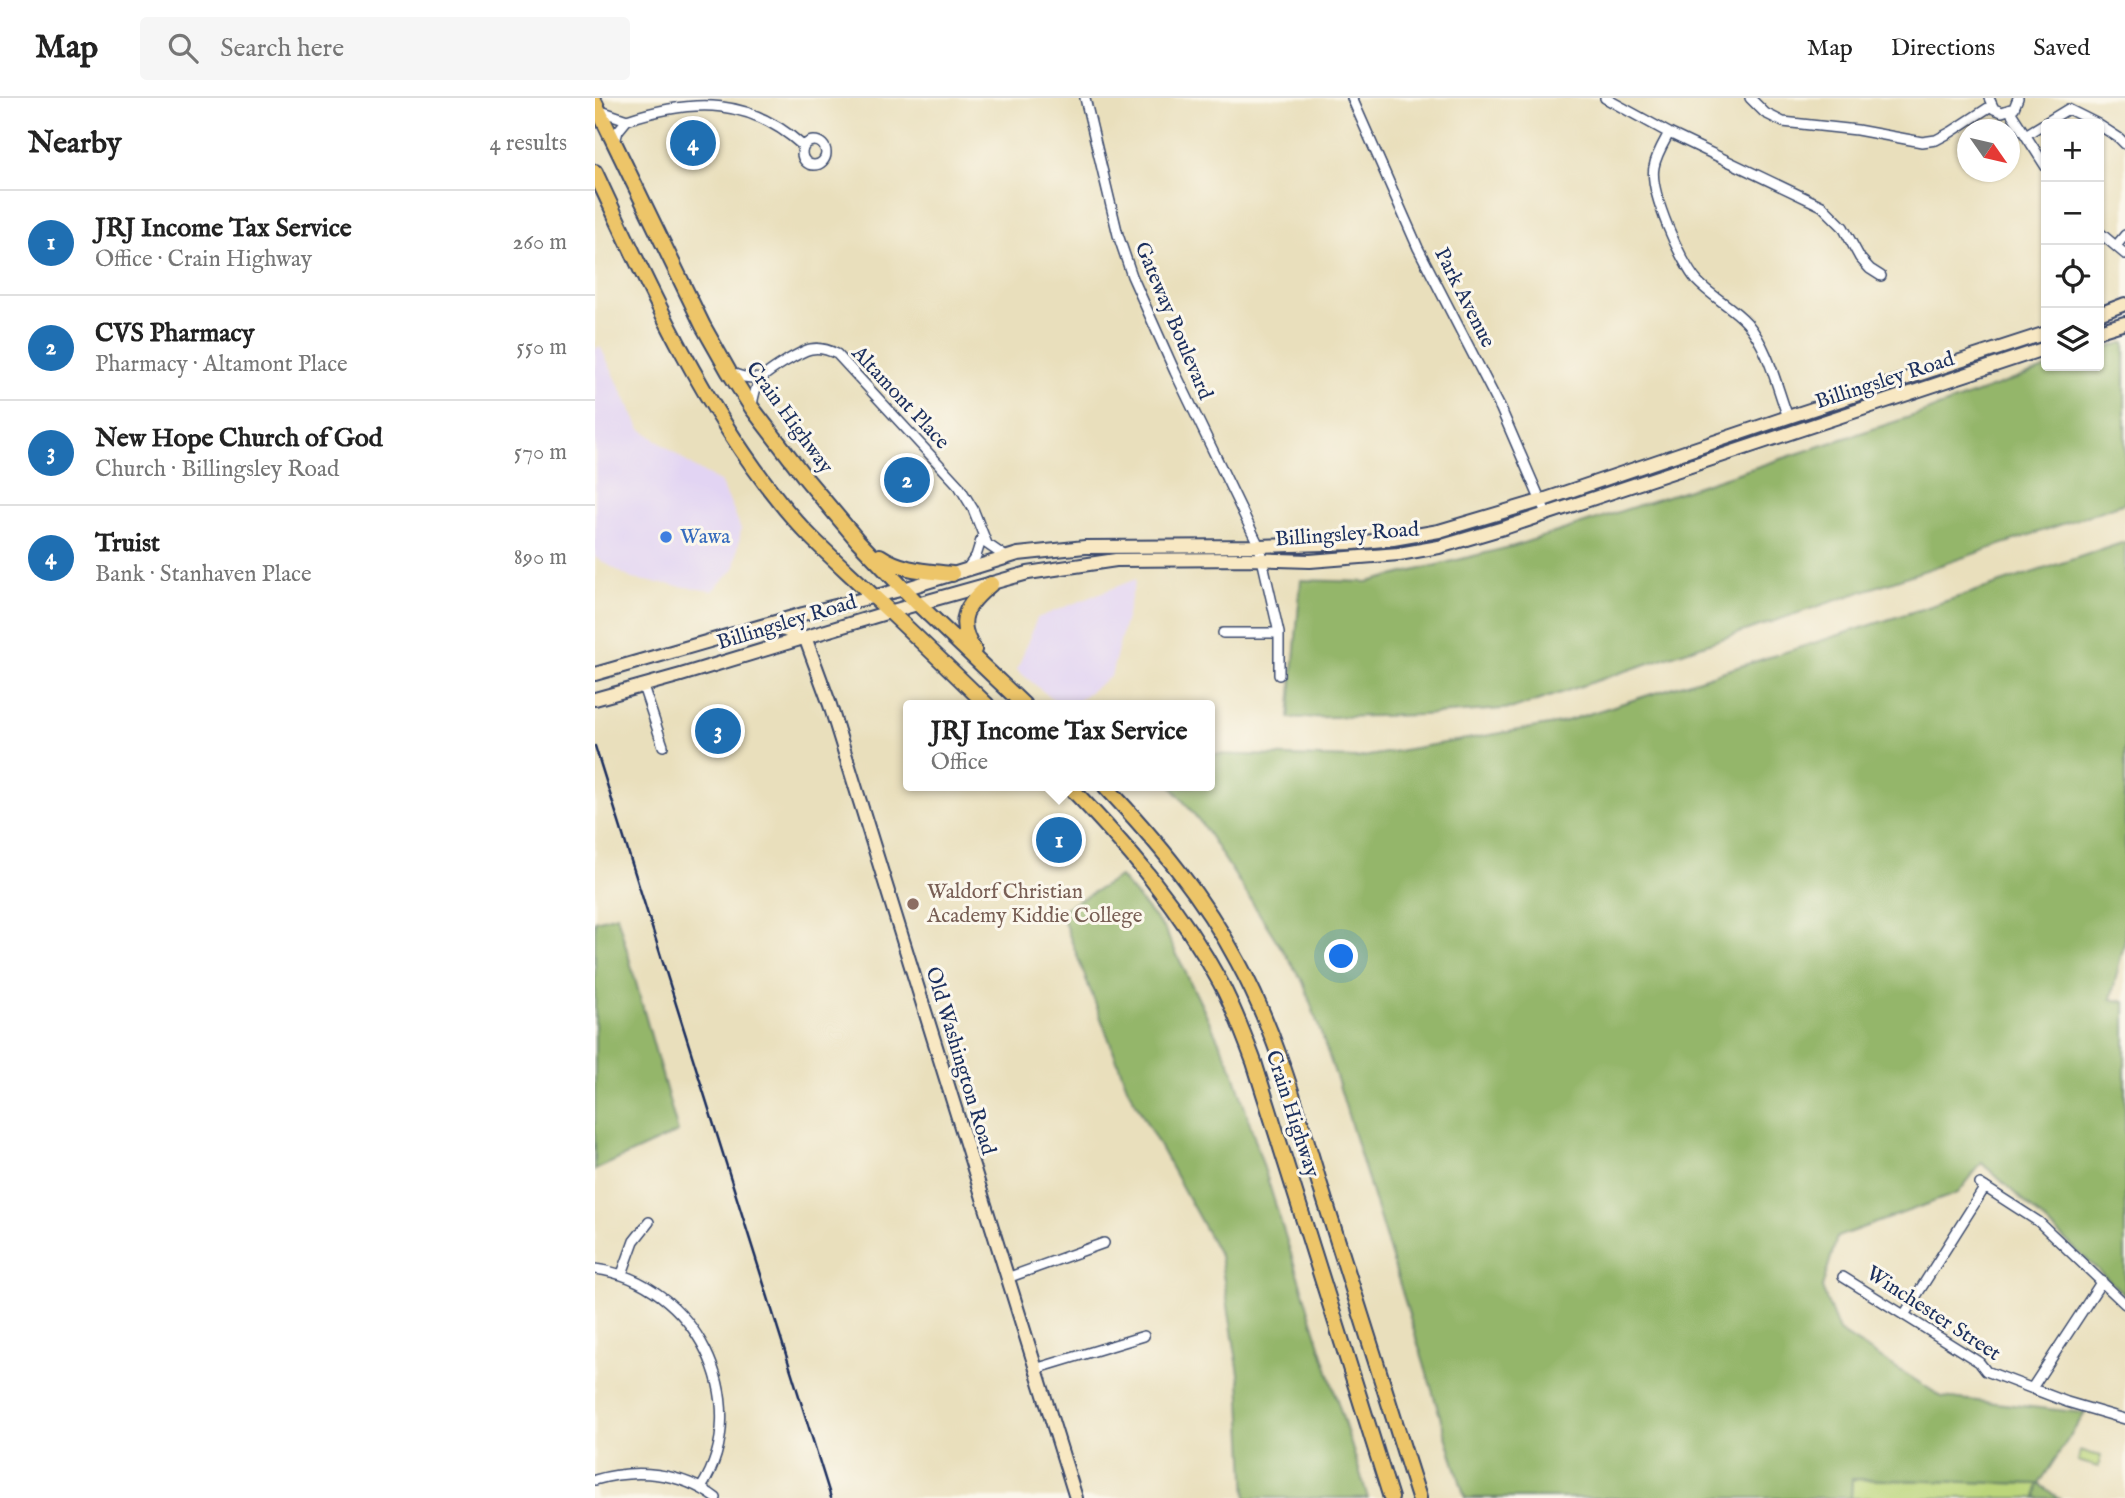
<!DOCTYPE html>
<meta charset="utf-8">
<style>
:root{--surface:#fff;--page:#f6f6f6;--text:#222;--muted:#767676;--line:#e0e0e0;--accent:#1f6fb2}
body{margin:0;font-family:"IM FELL English",serif;background:var(--page);color:var(--text)}
.controls{position:absolute;right:21px;top:21px;display:grid;overflow:hidden;border-radius:7px;box-shadow:0 2px 5px #0004}
.controls button{width:63px;height:63px;display:grid;place-items:center;padding:0;border:0;border-bottom:2px solid var(--line);background:var(--surface);color:var(--text);font:35px sans-serif}
.compass{position:absolute;left:1362px;top:21px;width:63px;height:63px;border-radius:50%;background:var(--surface);box-shadow:0 2px 5px #0004;rotate:124deg}
.you{position:absolute;left:747px;top:859px;width:24px;height:24px;margin:-18px;border:5px solid #fff;border-radius:50%;background:#1a73e8;box-shadow:0 0 0 10px #1a73e833}
.badge{display:grid;place-items:center;width:46px;height:46px;border-radius:50%;background:var(--accent);color:#fff;font-size:23px;font-weight:700}
.pin{position:absolute;translate:-50% -50%;border:4px solid #fff;box-shadow:0 2px 7px #0006}
.popup{position:absolute;left:308px;top:602px;width:312px;height:91px;box-sizing:border-box;display:grid;place-content:center;border-radius:7px;background:var(--surface);filter:drop-shadow(0 2px 5px #0005);font-size:23px;white-space:nowrap;color:var(--muted)}
.popup b{font-size:26px;color:var(--text)}
.popup::after{content:'';position:absolute;left:50%;top:100%;margin-left:-14px;border:14px solid transparent;border-top-color:var(--surface)}
.list{margin:0;padding:0;list-style:none}
h2{display:flex;justify-content:space-between;align-items:center;height:91px;margin:0;padding:0 28px;font-size:30px}
h2 small{font-size:23px;font-weight:400;color:var(--muted)}
.list li{display:grid;grid-template-columns:46px 1fr auto;gap:21px;align-items:center;box-sizing:border-box;height:105px;padding:0 28px;border-top:2px solid var(--line)}
.list b{display:block;font-size:26px;white-space:nowrap}
.list p{margin:0;font-size:23px;white-space:nowrap;color:var(--muted)}
.list em{font-size:23px;font-style:normal;color:var(--muted)}
.icon{flex:none;width:38px;height:38px;fill:none;stroke:currentColor;stroke-width:2;stroke-linecap:round;stroke-linejoin:round}
.map{position:relative;flex:none;width:1530px;height:1400px;overflow:hidden}
header{display:flex;align-items:center;gap:42px;box-sizing:border-box;height:98px;padding:0 35px;background:var(--surface);border-bottom:2px solid var(--line)}
header strong{font-size:33px}
nav{display:flex;gap:38px;margin-inline-start:auto;font-size:24px}
.search{width:490px;height:63px;background:var(--page);display:flex;align-items:center;gap:18px;box-sizing:border-box;padding:0 24px;border-radius:7px;color:var(--muted);font-size:26px}
main{display:flex}
aside{flex:1;background:var(--surface)}
.map>svg:first-child{display:block}
.built{fill:#e2d4f3}
.green{fill:#bbd57a;stroke:#6b826c;stroke-width:2}
.forest{fill:#94b66a;stroke:#587264;stroke-width:2}
.lines{fill:none;stroke-linecap:round;stroke-linejoin:round}
.minor-casing{stroke:#3a496c;stroke-width:12}
.secondary-casing{stroke:#3a496c;stroke-width:16}
.trunk-casing{stroke:#3a496c;stroke-width:18}
.minor{stroke:#fff;stroke-width:9}
.secondary{stroke:#f8e8c3;stroke-width:12}
.trunk{stroke:#edc569;stroke-width:14}
.rail{stroke:#1b2f5e;stroke-width:2.5}
.shop-dot{fill:#3f7fe0;stroke:#fbf7ec;stroke-width:2.5}
.education-dot{fill:#8d6e63;stroke:#fbf7ec;stroke-width:2.5}
.labels{text-anchor:middle;dominant-baseline:central;stroke-width:6;stroke-linejoin:round;paint-order:stroke}
.street-label{font-size:21px;fill:#1b2f5e;stroke:#fbf7ec}
.shop-label{font-size:21px;fill:#366cbe;stroke:#fbf7ec;text-anchor:start}
.education-label{font-size:21px;fill:#785e54;stroke:#fbf7ec;text-anchor:start}
</style>
<header>
<strong>Map</strong>
<div class="search"><svg class="icon" aria-label="search" viewBox="0 0 24 24"><circle cx="10" cy="10" r="6"/><path d="M15 15l6 6"/></svg>Search here</div>
<nav><a>Map</a><a>Directions</a><a>Saved</a></nav>
</header>
<main>
<aside>
<h2>Nearby<small>4 results</small></h2>
<ul class="list">
<li><span class="badge">1</span><div><b>JRJ Income Tax Service</b><p>Office · Crain Highway</p></div><em>260 m</em></li>
<li><span class="badge">2</span><div><b>CVS Pharmacy</b><p>Pharmacy · Altamont Place</p></div><em>550 m</em></li>
<li><span class="badge">3</span><div><b>New Hope Church of God</b><p>Church · Billingsley Road</p></div><em>570 m</em></li>
<li><span class="badge">4</span><div><b>Truist</b><p>Bank · Stanhaven Place</p></div><em>890 m</em></li>
</ul>
</aside>
<div class="map">
<svg width="1530" height="1400" viewBox="0 0 1530 1400">
<rect width="100%" height="100%" fill="#fbf7ec"/>
<filter id="ink" filterUnits="userSpaceOnUse"><feTurbulence type="fractalNoise" baseFrequency=".0143" numOctaves="2"/><feDisplacementMap in="SourceGraphic" scale="14" xChannelSelector="R" yChannelSelector="G"/><feConvolveMatrix kernelMatrix="1 2 1 2 8 2 1 2 1" color-interpolation-filters="sRGB"/></filter>
<filter id="wash" filterUnits="userSpaceOnUse"><feTurbulence type="fractalNoise" baseFrequency=".00686" numOctaves="4" result="noise"/><feDisplacementMap in="SourceGraphic" scale="28" xChannelSelector="R" yChannelSelector="G"/><feGaussianBlur stdDeviation="1.57" result="paint"/><feColorMatrix in="noise" values="0 0 0 0 0 0 0 0 0 0 0 0 0 0 0 0 0 1.4 0 .05"/><feComposite in="paint" operator="in"/></filter>
<g filter="url(#wash)">
<rect width="100%" height="100%" fill="#e9dfbc"/>
<path class="built" d="M5,248L45,330L100,370L125,384L137,408L146,431L140,470L117,493L37,481L0,459V251Z
M541,481L516,578L477,607H465L422,572L442,520Z"/>
<path class="green" d="M1485,1353L1506,1358L1503,1369L1483,1363Z
M1257,1381L1444,1386L1441,1400H1256Z"/>
<path class="forest" d="M1530,244V405L921,610L827,617L694,620L706,482L773,484L919,448L1324,316L1457,268H1504V252Z
M1530,444V842L1516,901L1530,904V1197L1387,1065L1363,1095L1242,1139L1227,1190L1244,1233L1347,1299L1490,1315L1444,1386L1464,1400H1441L1443,1386L1257,1381L1256,1400H870L743,984L708,884L607,726L576,688H614L615,656L762,660L965,625L1333,509Z
M525,779L570,832L638,972L773,1400H651L645,1282L625,1158L533,991L465,813Z
M22,817L83,1034L0,1072V823Z"/>
</g>
<g filter="url(#ink)">
<g class="lines">
<defs>
<path id="minor" d="M490,0L523,137L537,178L580,274L664,448L684,535V577
M757,0L823,150L906,311L951,415
M1010,0L1074,35L1227,108L1248,129L1265,160L1275,171L1286,178
M1155,0L1170,15L1188,24L1262,32L1327,44L1341,42L1356,34L1396,8
M1394,0L1399,11L1407,14L1419,10L1423,0
M3,12L32,22L23,33L20,44
M1415,13L1451,69
M32,22C100,0 155,0 208,48
M1504,27L1524,40L1530,46
M1074,35C1068,46 1061,57 1059,69C1054,93 1086,165 1102,183C1117,199 1138,209 1152,225C1174,251 1181,287 1193,319
M1432,36L1473,11L1503,26
M207 55a12 12 0 1 1 24 0a12 12 0 1 1-24 0Z
M1504,134L1530,156
M1521,148L1530,137
M136,275L149,279L165,281
M157,309C158,300 160,290 165,283C169,275 206,253 216,251C225,249 234,252 242,256L364,388L378,411L392,446L411,459
M372,471L381,458L387,439
M628,535H684
M48,588L68,648
M1385,1086L1444,1124L1530,1206
M0,1171C99,1183 161,1304 106,1390
M27,1176L39,1143L54,1124
M1248,1179L1384,1264L1391,1273L1472,1304L1530,1321
M412,1180L509,1145
M1309,1217L1390,1089
M440,1271L549,1238
M1437,1290L1507,1183
M0,1382C41,1370 86,1374 121,1400"/>
<path id="secondary" d="M1504,216L1530,206
M1504,233L1530,225
M170,529L190,532L209,539
M210,539L235,607L481,1400
M0,576L208,516L309,491L423,456L490,449L664,448L759,445L798,441L844,433L945,403L1193,319L1451,235
M0,601L86,577L294,514L433,475L521,462L653,461L715,463L804,456L844,449L912,429L1451,250"/>
<path id="trunk" d="M0,5L108,228L134,274L157,310L212,382L263,443L323,506L429,607
M0,74C53,188 105,304 184,403C211,438 245,466 277,497C316,533 354,570 392,607
M285,458C307,473 332,473 357,476
M379,552C359,522 372,506 396,486
M474,688C532,748 585,810 625,884C639,910 649,937 659,964L796,1400
M510,688C561,742 608,798 643,864C681,934 702,1012 725,1087C758,1192 791,1296 824,1400"/>
</defs>
<use href="#minor" class="minor-casing"/>
<use href="#secondary" class="secondary-casing"/>
<use href="#trunk" class="trunk-casing"/>
<use href="#minor" class="minor"/>
<use href="#secondary" class="secondary"/>
<use href="#trunk" class="trunk"/>
<path class="rail" d="M0,648L236,1400"/>
</g>
</g>
<circle class="shop-dot" cx="71" cy="439" r="7"/>
<circle class="education-dot" cx="318" cy="806" r="7"/>
<g class="labels">
<g class="street-label">
<text transform="translate(869 200) rotate(63)">Park Avenue</text>
<text transform="translate(578 223) rotate(67)">Gateway Boulevard</text>
<text transform="translate(1290 283) rotate(-18)">Billingsley Road</text>
<text transform="translate(305 300) rotate(47)">Altamont Place</text>
<text transform="translate(194 320) rotate(54)">Crain Highway</text>
<text transform="translate(752 437) rotate(-4)">Billingsley Road</text>
<text transform="translate(192 525) rotate(-17)">Billingsley Road</text>
<text transform="translate(365 963) rotate(73)">Old Washington Road</text>
<text transform="translate(697 1016) rotate(72)">Crain Highway</text>
<text transform="translate(1338 1216) rotate(33)">Winchester Street</text>
</g>
<g class="shop-label">
<text x="85" y="439">Wawa</text>
</g>
<g class="education-label">
<text x="332" y="794">Waldorf Christian<tspan x="332" dy="24">Academy Kiddie College</tspan></text>
</g>
</g>
</svg>
<div class="controls">
<button>+</button>
<button>−</button>
<button><svg class="icon" aria-label="locate" viewBox="0 0 24 24"><circle cx="12" cy="12" r="6"/><path d="M12 2v4M12 18v4M2 12h4M18 12h4"/></svg></button>
<button><svg class="icon" aria-label="layers" viewBox="0 0 24 24"><path d="M12 4l9 5-9 5-9-5zM3 14l9 5 9-5"/></svg></button>
</div>
<svg class="compass" viewBox="-18 -18 36 36"><path d="M0-13l5 13h-10z" fill="#e53935"/><path d="M0 13l5-13h-10z" fill="#767676"/></svg>
<div class="you"></div>
<div class="pin badge" style="left:464px;top:742px">1</div>
<div class="popup"><b>JRJ Income Tax Service</b>Office</div>
<div class="pin badge" style="left:312px;top:382px">2</div>
<div class="pin badge" style="left:123px;top:633px">3</div>
<div class="pin badge" style="left:98px;top:45px">4</div>
</div>
</main>
